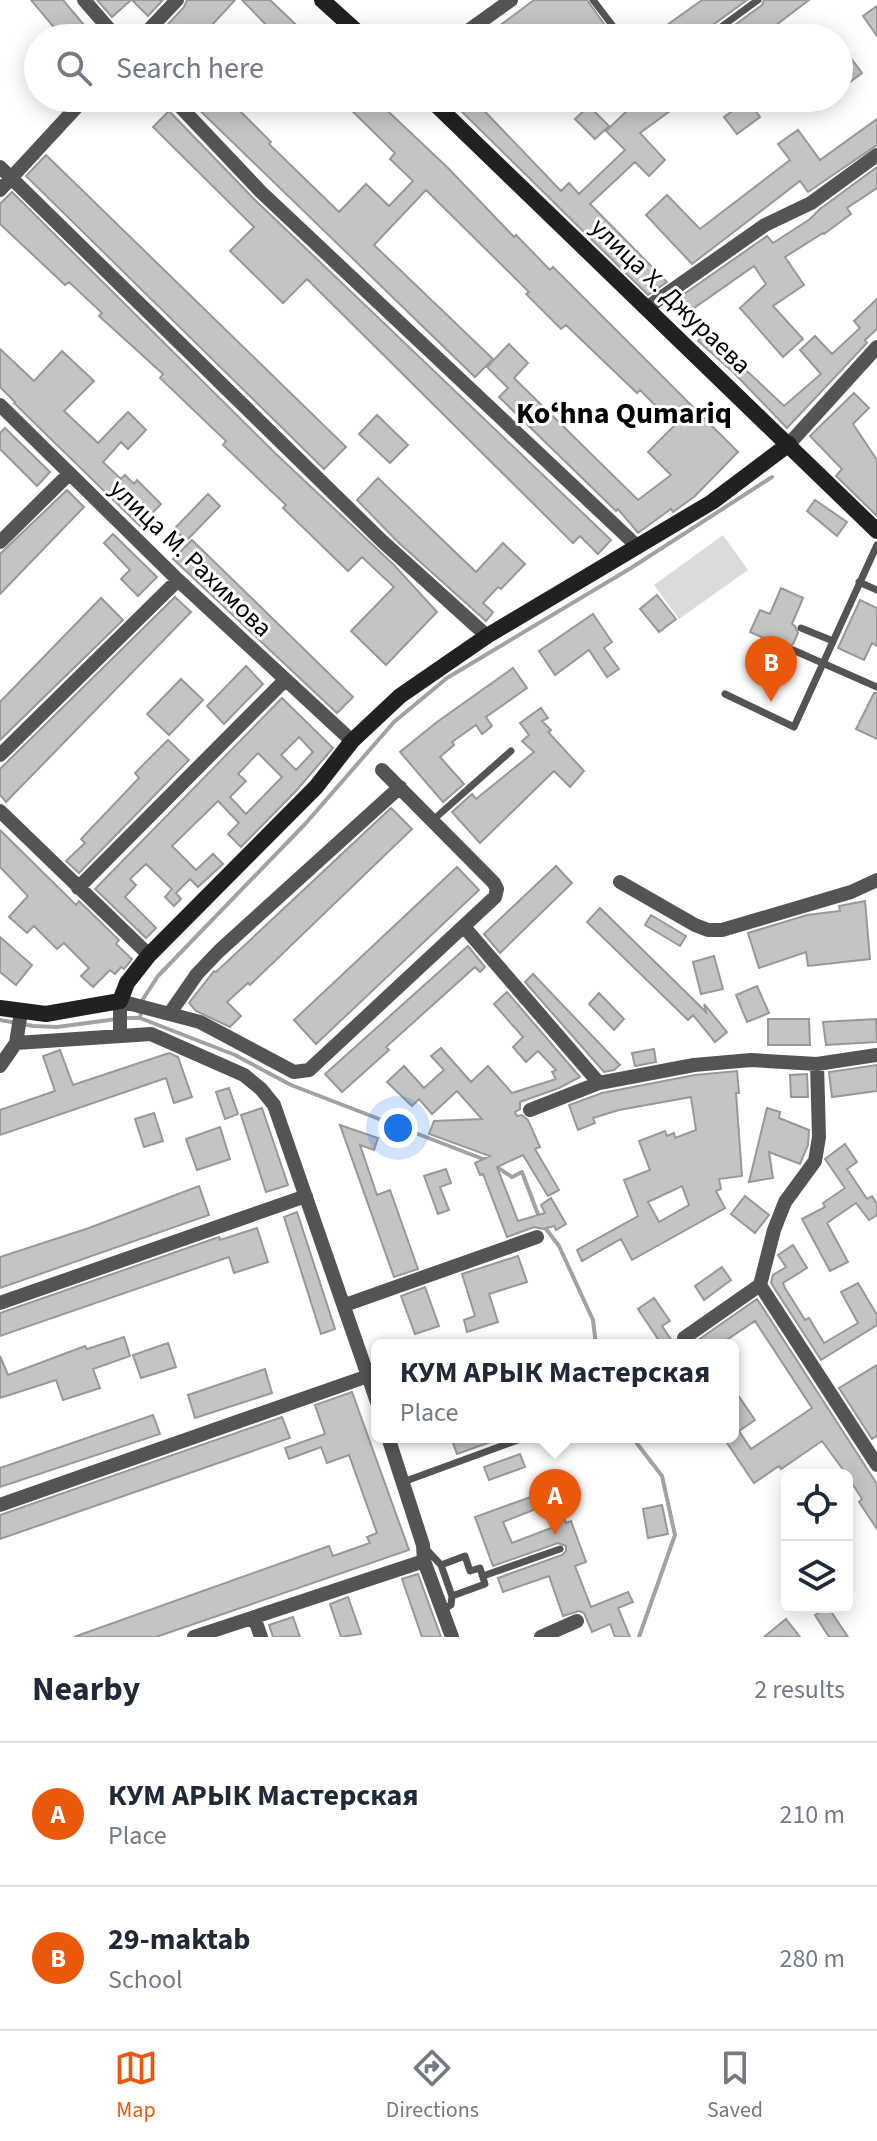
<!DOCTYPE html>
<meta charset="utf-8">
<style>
:root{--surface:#fff;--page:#f6f6f7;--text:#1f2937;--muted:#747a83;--line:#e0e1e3;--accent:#ea580c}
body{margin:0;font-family:"Source Sans 3",sans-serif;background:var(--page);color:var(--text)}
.controls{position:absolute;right:24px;bottom:24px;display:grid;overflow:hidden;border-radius:12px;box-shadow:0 4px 20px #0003}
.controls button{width:72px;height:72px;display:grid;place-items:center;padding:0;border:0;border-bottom:2px solid var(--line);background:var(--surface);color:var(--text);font:40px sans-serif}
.you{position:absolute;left:398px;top:1128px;width:28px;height:28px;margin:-20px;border:6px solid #fff;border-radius:50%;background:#1a73e8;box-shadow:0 0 0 12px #1a73e833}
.badge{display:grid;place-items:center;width:52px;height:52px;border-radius:50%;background:var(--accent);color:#fff;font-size:26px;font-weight:700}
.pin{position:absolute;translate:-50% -66px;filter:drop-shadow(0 2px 4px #0008)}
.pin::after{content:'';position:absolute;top:42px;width:28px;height:24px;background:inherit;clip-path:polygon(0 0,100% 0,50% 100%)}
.popup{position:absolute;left:371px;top:1339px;width:368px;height:104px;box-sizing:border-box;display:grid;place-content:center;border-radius:12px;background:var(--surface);filter:drop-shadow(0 2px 6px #0005);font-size:26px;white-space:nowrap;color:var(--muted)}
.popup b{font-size:30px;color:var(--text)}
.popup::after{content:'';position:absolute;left:50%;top:100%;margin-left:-16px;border:16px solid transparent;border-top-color:var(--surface)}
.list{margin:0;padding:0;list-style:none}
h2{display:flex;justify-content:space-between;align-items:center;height:104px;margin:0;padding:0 32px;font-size:34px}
h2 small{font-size:26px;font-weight:400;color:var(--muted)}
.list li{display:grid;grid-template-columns:52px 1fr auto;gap:24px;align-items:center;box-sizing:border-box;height:144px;padding:0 32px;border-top:2px solid var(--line)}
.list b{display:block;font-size:30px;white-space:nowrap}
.list p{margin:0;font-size:26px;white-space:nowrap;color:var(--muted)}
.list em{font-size:26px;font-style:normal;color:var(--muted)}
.icon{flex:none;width:44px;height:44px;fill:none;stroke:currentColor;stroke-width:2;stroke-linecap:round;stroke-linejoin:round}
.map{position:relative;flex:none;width:877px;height:1637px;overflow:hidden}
.search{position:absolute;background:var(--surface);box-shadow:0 4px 20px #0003;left:24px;right:24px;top:24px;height:88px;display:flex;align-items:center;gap:20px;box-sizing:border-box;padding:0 28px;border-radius:44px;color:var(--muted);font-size:30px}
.sheet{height:392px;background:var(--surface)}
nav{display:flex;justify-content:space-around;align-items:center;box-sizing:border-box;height:112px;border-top:2px solid var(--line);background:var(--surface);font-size:22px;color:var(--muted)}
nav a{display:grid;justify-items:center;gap:4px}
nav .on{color:var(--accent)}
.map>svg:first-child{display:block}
.green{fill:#dbdbdb}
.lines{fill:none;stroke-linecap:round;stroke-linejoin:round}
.stream{stroke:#a2a2a2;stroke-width:4}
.building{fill:#c4c4c4;stroke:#989898;stroke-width:2;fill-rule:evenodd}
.lane{stroke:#545454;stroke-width:7}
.street{stroke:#545454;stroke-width:14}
.secondary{stroke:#212121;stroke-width:16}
.labels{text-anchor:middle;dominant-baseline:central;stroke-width:6;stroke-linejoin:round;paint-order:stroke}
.street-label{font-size:26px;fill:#000;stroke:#fff}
.quarter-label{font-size:30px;font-weight:bold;fill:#000;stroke:#fff}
</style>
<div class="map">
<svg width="877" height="1637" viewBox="0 0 877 1637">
<rect width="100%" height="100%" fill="#fff"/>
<path class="green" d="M723,535L748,570L679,619L654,585Z"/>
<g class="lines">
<path class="stream" d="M125,1018H140L235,1055L291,1085L488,1161
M140,1018L143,999L158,976L306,823L394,722L447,678L631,568L772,477
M0,1020L33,1026L57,1027L117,1019
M495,1166L512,1177L522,1172L539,1217
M543,1225L559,1246L593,1320L596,1345
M632,1437L662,1476L675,1535L639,1637"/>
</g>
<path class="building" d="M31,0H63L95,38H63Z
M97,0H131L112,17Z
M132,0H163L148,16Z
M187,0H235L200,38H155L184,7Z
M242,0H270L310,38H269L274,33Z
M534,0H587L614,38H587L582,31L572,38H536L532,32L524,38H483Z
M702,0H747L702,33L700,38H649Z
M764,0H809L759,38H717L762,5Z
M877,6V36L863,16Z
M847,53L862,73L839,90V59Z
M187,98H227L271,142L269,144L339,212L366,184L389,206L413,181L390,159L395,153L339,98H374L448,168L514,237L516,235L550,270L553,267L738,452L694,497L673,512L671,509L638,533L618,509L616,511L499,397L508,388L487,367L509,344L528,363L514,378L638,500L671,475L648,452L675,425L640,390L637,393L566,325L561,329L526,294L529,292L426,190L374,245L493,359L475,377Z
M448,98H472L561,191L569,183L579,194L625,150L606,131L634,104L630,98H679L667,107L670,111L640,133L665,160L649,176L635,162L590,204L667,282L648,295Z
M748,100L760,117L737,134L724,117Z
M589,106L609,126L595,139L575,119Z
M169,111L254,199L611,540L598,554L580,536L573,543L307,279L283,303L230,251L254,227L153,127Z
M877,119V145L808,192L800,181L692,264L646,215L667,195L700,229L790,160L778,144L798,130L820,160Z
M46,155L346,447L324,469L26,176Z
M877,167V188L847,208L851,214L824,234L823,233L785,257L804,285L773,306L803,339L783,357L740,308L766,284L754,266L684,315L674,301L767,236L773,243L810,219L820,209Z
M12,192L275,453L394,565L437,612L386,665L351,631L394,587L362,557L348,571L283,508L286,505L223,445L226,441L160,378L163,374L99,316L102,313L69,282L65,285L0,224V204Z
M877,299V329L865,340L867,343L787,428L733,372L698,341L706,332L784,406L821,374L800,350L815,336L832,354L860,328L854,321Z
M0,349L34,381L62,351L94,381L64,411L98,443L128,412L146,430L128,449L121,442L103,462L121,479L125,475L134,484L137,480L161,504L140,526L14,403L15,402L0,387Z
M854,393L869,408L853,424L877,460V516L836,476L842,469L810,436Z
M377,415L408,445L390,463L359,434Z
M5,428L50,472L37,486L0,449V433Z
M378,478L476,572L503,543L525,564L501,589L498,587L483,603L493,612L486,621L398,542L357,500Z
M67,490L84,507L0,594V554Z
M208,494L220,506L186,541L174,529Z
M815,500L847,522L837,536L807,511Z
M113,534L157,577L138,596L121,579L130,570L104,543Z
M192,540L353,697L337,713L173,559Z
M781,588L803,598L792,624L795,626L798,633L793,644L787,648L750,632L760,610L770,614Z
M657,595L676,619L659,632L640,609Z
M175,597L191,612L6,802L0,795V769Z
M101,598L123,620L0,740V702Z
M860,600L877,608V646L872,643L864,660L838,648Z
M593,614L612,642L604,648L619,669L607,677L589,650L555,675L539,651Z
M246,666L263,684L224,724L207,706Z
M513,668L527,688L486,717L492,726L482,734L476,725L452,742L454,745L440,757L464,784L443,802L400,752L437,722Z
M181,679L203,700L169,735L147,714Z
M874,693H877V739L856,729Z
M282,698L333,748L296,791L241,847L228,834L239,823L218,801L172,846L196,870L213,854L223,864L198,887L190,879L176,893L181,899L174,906L165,897L172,889L146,864L130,879L136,885L125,897L156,928L146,938L95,889ZM299,737L313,752L296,770L281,755ZM258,753L282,777L246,814L230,797L246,781L238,774Z
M541,708L548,718L542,721L551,730L548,732L584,771L570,787L554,771L480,843L452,812L472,794L476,799L534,752L522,741L529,735L520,723Z
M168,740L189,760L79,873L66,861L85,843L81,839L139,778L135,773Z
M391,808L412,829L250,985L248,983L227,1002L241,1016L230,1027L196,1011L189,1003L214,971L216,972Z
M0,830L76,905L79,901L119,940L116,944L132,959L124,969L121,967L115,974L110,970L93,987L81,976L89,968L64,943L57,949L34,926L27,933L9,917L28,896L0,867Z
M556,866L572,883L500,953L484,934Z
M457,867L479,890L316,1044L294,1020Z
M865,901L870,959L808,966L806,952L759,968L748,933L807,915L840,911L839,906Z
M600,908L706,1012L704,1004L727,1032L715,1042L693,1015L688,1020L587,922Z
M651,915L686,936L680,946L645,925Z
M0,937L32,965L16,985L0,972Z
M468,946L485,967L480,972L475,967L386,1047L389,1050L342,1092L325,1074Z
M714,956L723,989L701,994L693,962Z
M533,974L620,1065L614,1070L604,1072L525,982Z
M757,986L769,1013L747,1022L736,995Z
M507,992L580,1077L559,1088L520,1102V1109L515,1112L517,1116L522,1115L528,1120L540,1147L535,1149L559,1190L548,1196L523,1155L497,1167L518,1221L545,1213L541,1205L551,1198L566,1224L556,1230L554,1226L543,1229L534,1227L507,1237L483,1174L480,1175L475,1163L490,1156L429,1134L434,1121L482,1119L457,1091L432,1114L419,1099L412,1106L387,1082L404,1066L424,1088L444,1070L431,1056L441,1048L471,1082L488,1066L512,1093L556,1079L552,1072L556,1070L538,1051L526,1062L513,1047L523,1037L494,1004Z
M599,993L624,1019L614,1030L589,1004Z
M768,1019H809L810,1045H768Z
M876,1019L877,1042L826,1045L823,1022Z
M654,1049L656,1062L635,1066L632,1053Z
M60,1050L73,1085L169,1053L178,1057L192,1097L174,1103L166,1078L0,1135V1110L55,1091L43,1056Z
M877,1065V1091L832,1097L829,1072Z
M737,1071L739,1093H736L742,1176L719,1179L721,1189L716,1191L725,1208L632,1260L621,1239L582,1261L577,1250L638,1216L624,1180L650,1170L639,1141L665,1131L667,1136L674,1133L675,1138L696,1130L691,1097L619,1110L593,1118L595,1123L578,1130L569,1105L602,1093L695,1075ZM682,1186L689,1205L659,1222L648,1202Z
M807,1074L808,1097H791L790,1075Z
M229,1088L238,1114L225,1119L216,1092Z
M262,1108L288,1185L266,1192L241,1115Z
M767,1108L780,1112L779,1118L809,1130L808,1145L800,1164L769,1152L773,1178L749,1182Z
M154,1113L163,1141L144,1147L135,1119Z
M340,1125L378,1138L374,1150L360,1145L377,1195L390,1190L418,1269L394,1277Z
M220,1127L230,1159L197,1170L186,1139Z
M845,1144L857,1162L847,1169L867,1199L872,1196L877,1204V1215L869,1220L856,1203L827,1223L848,1262L830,1271L802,1219L825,1207L823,1203L845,1188L825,1159Z
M446,1169L451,1183L440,1187L449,1210L438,1214L424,1176Z
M199,1186L209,1215L0,1288V1257L89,1228Z
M745,1196L769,1215L755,1233L731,1214Z
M297,1212L335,1329L321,1334L284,1217Z
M257,1228L268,1262L234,1273L229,1257L0,1336V1313L219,1237L220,1240Z
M793,1245L807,1268L783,1283L785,1288L805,1320L809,1318L824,1343L858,1323L841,1292L858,1283L877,1315V1325L821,1360L771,1283L773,1275L786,1267L778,1255Z
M518,1256L527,1282L489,1294L498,1322L467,1332L464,1320L475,1316L462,1274Z
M722,1267L731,1280L704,1300L695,1286Z
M425,1287L439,1326L415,1334L401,1296Z
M654,1298L670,1321L662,1326L675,1345H662L638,1309Z
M757,1299L877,1484V1529L859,1502L862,1499L847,1475L822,1441L781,1469L779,1466L754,1483L723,1437H733V1388L755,1420L739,1431L751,1449L812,1408L755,1321L719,1345H691Z
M124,1337L130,1356L93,1369L100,1388L63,1400L56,1380L0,1398V1356L8,1375L85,1346L87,1349Z
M168,1343L176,1367L141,1378L133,1355Z
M877,1365V1436L872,1439L839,1388Z
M265,1369L272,1393L195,1418L188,1395Z
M352,1392L409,1550L156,1637H74L329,1546L333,1556L370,1543L367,1537L377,1533L349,1455L327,1463L321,1447L289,1459L285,1448L325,1434L315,1405Z
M153,1415L160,1434L0,1487V1468Z
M282,1417L290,1438L0,1539V1515Z
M451,1437H499V1439L457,1454Z
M520,1454L525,1467L489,1480L484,1467Z
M553,1489L566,1523L571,1521L586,1562L575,1566L591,1607L628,1592L633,1602L618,1608L630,1637H615L610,1624L592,1632L584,1613L579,1611L563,1616L549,1576L503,1592L498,1578L562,1555L566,1551V1546L558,1543L493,1566L475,1517ZM546,1505L554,1527L512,1543L503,1522Z
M662,1505L668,1534L648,1538L643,1509Z
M418,1574L441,1637H422L402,1579Z
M348,1597L361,1634L341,1637L330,1604Z
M828,1607L848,1637H829L815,1615Z
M293,1617L300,1637H273L269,1625Z
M786,1619L800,1637H764Z"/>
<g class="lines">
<path class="lane" d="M593,0L622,38
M706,38L758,0
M859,582L877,590
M801,628L833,641
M793,650L877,687
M725,694L794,727L877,545
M433,820L511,751
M403,1482L526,1437
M424,1547L441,1565L465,1556L470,1571L480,1568L485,1584L452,1596
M441,1565L452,1596L451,1605L442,1610
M483,1576L560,1549"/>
<path class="street" d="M84,0L117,38
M141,38L177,0
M458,38L511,0
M172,98L261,192L637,546
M0,167L382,541L487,636
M0,190L85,98
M648,307L765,225L811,203L877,155
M0,405L178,580L352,741
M789,444L877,347
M0,542L68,475
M0,755L178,580
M0,811L149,955
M620,882L695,925L708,930H722L851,892L877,880
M78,888L285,680
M465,928L599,1083L694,1065L751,1060L817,1064L877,1055
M170,1013L197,974L219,951L400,787
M120,1034V1001L200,1022L294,1072L309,1070L495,897L497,889L494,883L382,770
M16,1043L21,1012
M0,1066L16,1043L151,1034L244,1075L261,1089L274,1105L377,1402
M530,1110L599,1083
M760,1285L877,1465
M0,1303L306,1196
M345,1305L537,1237
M684,1338L760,1285L774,1230L785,1202L815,1161L819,1137L817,1064
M388,1437L423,1545L424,1561L452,1637
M0,1505L368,1376
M254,1617L261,1637
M194,1637L424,1561
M541,1637L577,1621"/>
<path class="secondary" d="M322,0L364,38
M429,98L877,531
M0,1008L46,1014L120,1001L127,983L149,955L316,787L352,741L400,696L487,636L712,502L789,444"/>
</g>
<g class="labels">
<g class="street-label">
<text transform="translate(671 296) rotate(44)">улица Х. Джураева</text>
<text transform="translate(191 558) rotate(44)">улица М. Рахимова</text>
</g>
<g class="quarter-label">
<text x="624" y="413">Koʻhna Qumariq</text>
</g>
</g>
</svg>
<div class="controls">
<button><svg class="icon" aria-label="locate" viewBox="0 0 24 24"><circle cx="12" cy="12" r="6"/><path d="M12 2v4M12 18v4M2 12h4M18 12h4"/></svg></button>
<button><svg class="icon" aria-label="layers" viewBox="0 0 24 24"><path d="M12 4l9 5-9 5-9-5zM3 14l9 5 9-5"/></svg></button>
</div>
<div class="you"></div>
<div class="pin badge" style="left:555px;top:1535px">A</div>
<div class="popup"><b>КУМ АРЫК Мастерская</b>Place</div>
<div class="pin badge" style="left:771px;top:702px">B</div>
<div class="search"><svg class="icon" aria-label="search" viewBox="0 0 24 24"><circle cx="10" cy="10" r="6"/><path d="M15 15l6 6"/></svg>Search here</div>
</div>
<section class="sheet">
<h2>Nearby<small>2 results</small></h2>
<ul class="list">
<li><span class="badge">A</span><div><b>КУМ АРЫК Мастерская</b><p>Place</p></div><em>210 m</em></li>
<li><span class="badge">B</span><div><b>29-maktab</b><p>School</p></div><em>280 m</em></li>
</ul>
</section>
<nav>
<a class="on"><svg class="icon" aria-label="map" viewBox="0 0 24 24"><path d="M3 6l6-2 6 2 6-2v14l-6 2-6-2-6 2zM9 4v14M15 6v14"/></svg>Map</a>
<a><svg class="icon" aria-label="directions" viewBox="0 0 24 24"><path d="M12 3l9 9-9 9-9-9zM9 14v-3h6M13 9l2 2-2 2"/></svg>Directions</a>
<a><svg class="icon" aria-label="saved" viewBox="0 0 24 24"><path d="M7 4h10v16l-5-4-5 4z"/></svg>Saved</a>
</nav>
